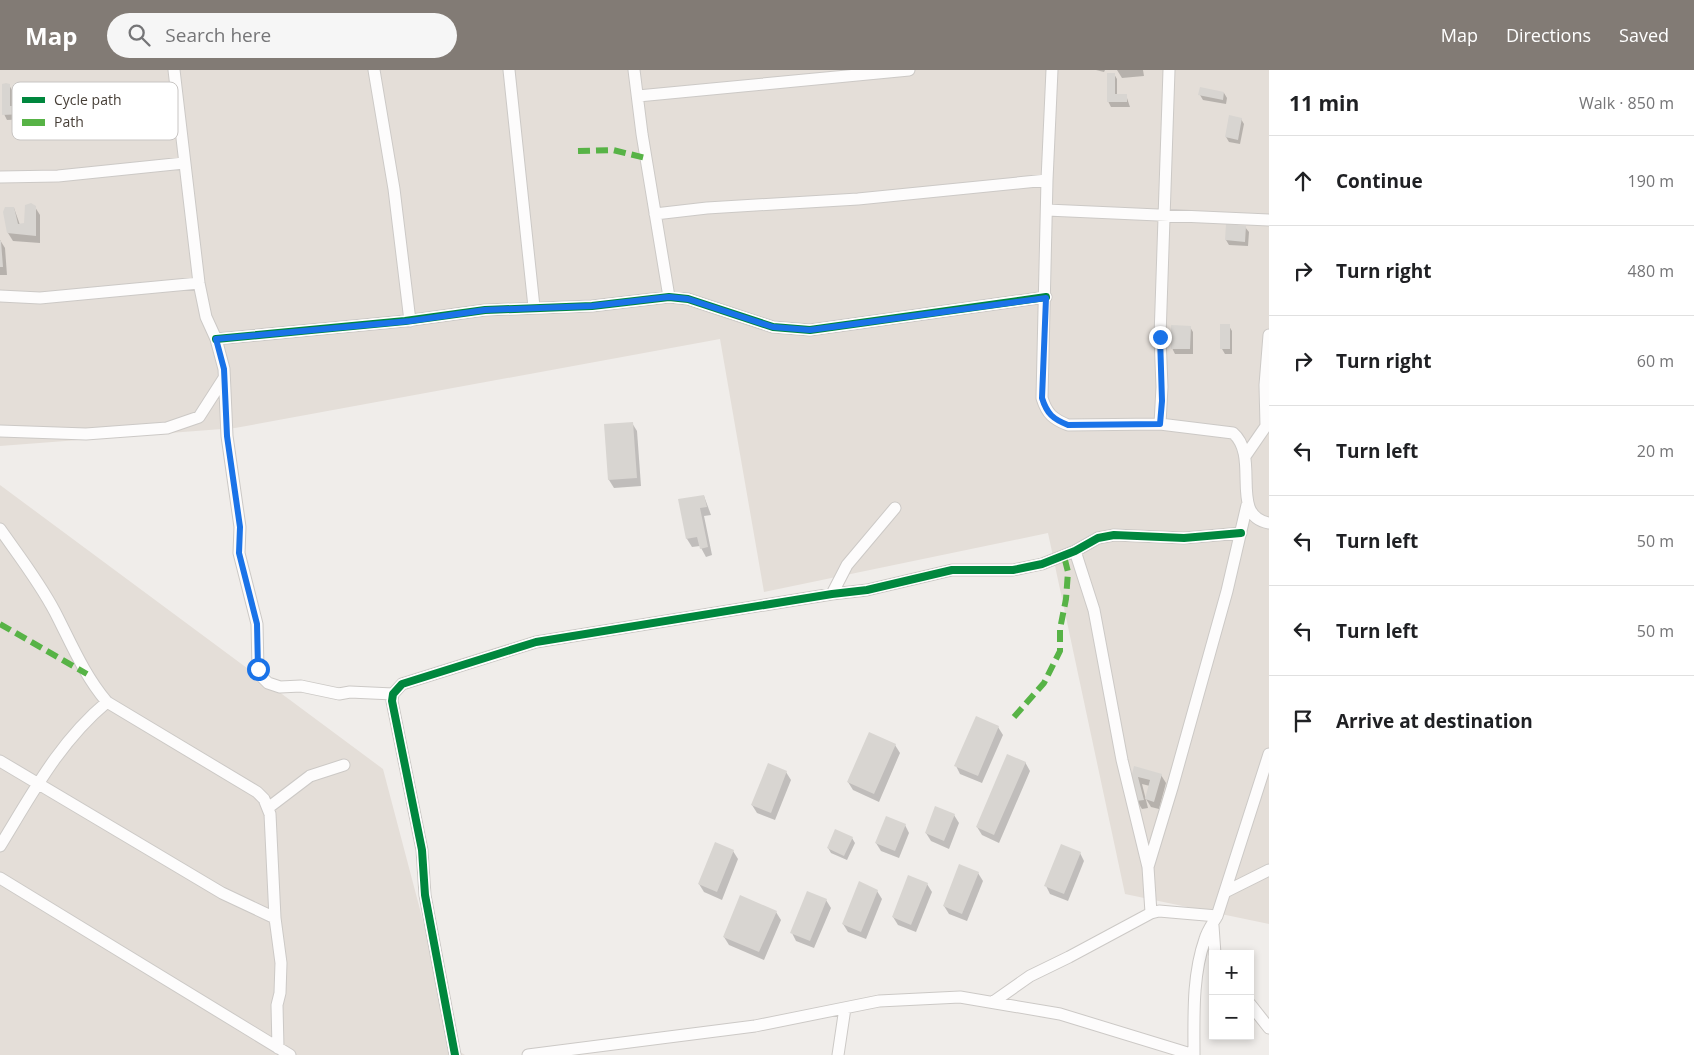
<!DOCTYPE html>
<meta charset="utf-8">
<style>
:root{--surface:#fff;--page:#f6f6f6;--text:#202124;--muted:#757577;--line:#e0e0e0;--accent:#827b75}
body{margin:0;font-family:"Open Sans",sans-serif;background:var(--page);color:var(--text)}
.controls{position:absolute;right:15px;bottom:15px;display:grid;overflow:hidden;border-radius:0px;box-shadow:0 2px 8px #0003}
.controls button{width:45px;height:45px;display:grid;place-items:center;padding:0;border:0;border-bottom:1px solid var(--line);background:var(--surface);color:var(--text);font:25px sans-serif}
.stop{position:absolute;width:15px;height:15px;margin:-11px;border:4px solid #1a73e8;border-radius:50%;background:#fff}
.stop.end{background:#1a73e8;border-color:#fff;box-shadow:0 1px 5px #0008}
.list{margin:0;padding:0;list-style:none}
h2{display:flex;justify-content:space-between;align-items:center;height:65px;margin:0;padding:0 20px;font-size:21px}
h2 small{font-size:16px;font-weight:400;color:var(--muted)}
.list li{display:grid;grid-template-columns:32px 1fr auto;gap:15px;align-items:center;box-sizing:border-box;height:90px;padding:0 20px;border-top:1px solid var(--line)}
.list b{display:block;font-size:19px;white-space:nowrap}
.list em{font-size:16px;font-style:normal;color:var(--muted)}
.icon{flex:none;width:28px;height:28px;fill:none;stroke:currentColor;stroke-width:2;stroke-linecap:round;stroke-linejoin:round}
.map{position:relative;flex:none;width:1269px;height:985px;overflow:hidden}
header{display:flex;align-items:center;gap:30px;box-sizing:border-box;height:70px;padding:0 25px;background:var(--accent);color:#fff}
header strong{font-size:24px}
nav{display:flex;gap:28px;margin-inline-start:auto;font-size:18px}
.search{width:350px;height:45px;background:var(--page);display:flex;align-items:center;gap:12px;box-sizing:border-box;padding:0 18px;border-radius:28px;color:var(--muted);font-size:19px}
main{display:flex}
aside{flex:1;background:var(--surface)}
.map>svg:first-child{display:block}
.residential{fill:#e4ded8}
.shadow{fill:#0003}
.building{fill:#d8d5d1}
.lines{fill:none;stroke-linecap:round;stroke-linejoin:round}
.minor-casing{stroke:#ccc9c6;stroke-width:13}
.minor{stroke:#fdfcfc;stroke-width:11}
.quiet{stroke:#57b346;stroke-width:6;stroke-dasharray:12 6;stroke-linecap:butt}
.cycleway-casing{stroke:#fff;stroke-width:11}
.cycleway{stroke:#00873e;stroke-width:8}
.route{stroke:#1a73e8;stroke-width:6}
.key{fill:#fff;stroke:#c8c5c3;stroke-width:1}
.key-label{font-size:14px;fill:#463e36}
</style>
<header>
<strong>Map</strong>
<div class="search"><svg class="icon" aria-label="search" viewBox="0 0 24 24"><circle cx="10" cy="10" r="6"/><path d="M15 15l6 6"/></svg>Search here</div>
<nav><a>Map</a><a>Directions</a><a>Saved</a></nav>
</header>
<main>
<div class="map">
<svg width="1269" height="985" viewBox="0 0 1269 985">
<rect width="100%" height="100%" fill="#f0edea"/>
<path class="residential" d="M0,0H1269V854L1125,824L1048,463L764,522L720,269L235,358L0,376Z
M0,415L383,699L457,980L465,985H0Z"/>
<path class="shadow" d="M1096,0H1105L1104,2Z
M1113,0H1143L1144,6L1122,8L1117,0Z
M1114,4L1117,9V25H1126L1130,37H1111L1108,31Z
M9,15L12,20V37H22V15L28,26L27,49L7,50L4,44Z
M1224,23L1227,28L1226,34L1203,30L1200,25Z
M1241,49L1244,54L1240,74L1229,72L1226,67Z
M35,137L40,145V173L13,171L8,163L14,138L20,155L25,154Z
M1245,157L1249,162L1248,176L1229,175L1226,170Z
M0,170L5,178L7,205H0Z
M1229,256L1232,261V284H1225L1222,279Z
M1190,257L1193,262V284H1175L1172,278Z
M632,353L637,361L641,416L614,418L609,410L605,355Z
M704,426L711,445L704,446L712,485L706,487L700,476L692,477L687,469L680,430Z
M998,657L1003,665L982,713L960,704L956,696Z
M895,675L900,683L879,732L853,720L848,712Z
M1025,692L1030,701L999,773L982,765L977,757Z
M786,702L791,710L775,750L757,743L752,735Z
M1131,705H1161L1166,713L1159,739L1151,737L1146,729L1150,716L1142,714L1148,738L1142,739L1137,731Z
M954,745L959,753L949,779L931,771L926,763Z
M905,755L909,763L899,788L881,781L876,773Z
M852,768L855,773L847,790L831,783L828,778Z
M733,781L738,789L722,830L704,822L699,814Z
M1080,783L1084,791L1068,831L1050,824L1046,816Z
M978,803L983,811L967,851L949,844L944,836Z
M927,814L932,822L916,862L898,855L893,847Z
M877,821L882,829L866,869L848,862L843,854Z
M826,830L831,838L814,878L796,871L792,863Z
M776,842L781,850L764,890L729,875L724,867Z"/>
<path class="building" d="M1107,3H1115V24H1127V32H1107Z
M6,13L10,14V36H20L18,14H23L26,20L24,44L2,45V14Z
M1200,17L1224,22L1223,30L1198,25Z
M1229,45L1242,48L1238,70L1225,67Z
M31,133L36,136V166L7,163L3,142L5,137H14L18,154L24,153L25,135Z
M1226,154L1246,156L1245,172L1225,170Z
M0,171H1L3,197H0Z
M1220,254H1230V279H1220Z
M1171,255L1191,256L1190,279H1171Z
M633,352L637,408L608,410L604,354Z
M704,425L707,437L700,438L708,477L700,479L697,467L686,469L678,429Z
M976,646L999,656L978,706L954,696Z
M869,662L896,674L874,724L847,712Z
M1007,684L1026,692L994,765L976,757Z
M768,693L787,701L771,743L751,735Z
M1134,696L1162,704L1154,732L1145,729L1150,710L1138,707L1144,730L1136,731L1129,705L1132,704Z
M935,736L955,744L944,771L925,763Z
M886,746L906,754L895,781L875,773Z
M835,759L853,767L844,786L827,778Z
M715,772L734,780L717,822L698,814Z
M1061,774L1081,782L1064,824L1044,816Z
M959,794L979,802L962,844L943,836Z
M908,805L928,813L911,855L892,847Z
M859,811L878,820L861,862L842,854Z
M807,821L827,829L810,871L790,863Z
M740,825L777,841L759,882L723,867Z"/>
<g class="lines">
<defs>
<path id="minor" d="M174,0L199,213L206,247L216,269L224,299L227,366L240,457L239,483L257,554L258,599L260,605L268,613L280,617L301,616L339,624L350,622L393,624
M374,0L394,119L410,251
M509,0L534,237
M634,0L642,64L669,227
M1052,0L1047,110L1042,328C1047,344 1053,349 1068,355L1160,354L1233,363C1261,387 1228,446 1269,453
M638,26L909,0
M0,107L58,106L184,93
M1047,140L1269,150
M655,144L707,138L858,129L1047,110
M0,226L40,228L199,213
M216,269L405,251L485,240L592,236L669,227L688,229L773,257L810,260L1046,227
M1160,354L1162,317L1160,267L1169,0
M0,361L86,364L167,358L199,347L224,308
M1246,385L1266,356L1265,315L1269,265
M0,459C19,486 40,513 55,542C71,573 84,605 107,632L257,722L264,729L270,744L275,848L281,893L280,923L277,935L278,978
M1075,481L1094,540L1122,690L1148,797L1151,843
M832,524L847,495L895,438
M0,691L222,823L275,848
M268,738L310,706L344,695
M0,776C32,724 59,672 107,632
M1148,797L1172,718L1227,521L1247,435
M0,808L290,985
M1225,822L1269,800
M1213,856L1215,884
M993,932L1030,906L1069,887L1151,843L1159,841L1217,846
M1250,934L1269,958
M455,985L425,825L422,780L392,631L393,624L402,614L536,572L832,524L867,520L952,500H1013L1042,494L1075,481L1098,468L1114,465L1184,468L1241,463
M528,985L755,956L879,931L960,927L1060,944L1194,985
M838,985L845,938
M1194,985C1194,947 1192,906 1205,869C1207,861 1213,853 1217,846L1269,684"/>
</defs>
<use href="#minor" class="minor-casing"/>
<use href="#minor" class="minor"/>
<path class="quiet" d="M578,81L613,80L646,88
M0,554L87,604
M1014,647L1044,613L1060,581V559L1066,529L1068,502L1064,486"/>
<defs>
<path id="cycleway" d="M216,269L405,251L485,240L592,236L669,227L688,229L773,257L810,260L1046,227
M455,985L425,825L422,780L392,631L393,624L402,614L536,572L832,524L867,520L952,500H1013L1042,494L1075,481L1098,468L1114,465L1184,468L1241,463"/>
</defs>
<use href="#cycleway" class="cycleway-casing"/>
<use href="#cycleway" class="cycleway"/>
</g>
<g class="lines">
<path class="route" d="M258,599L257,554L239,483L240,457L227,366L224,299L216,269L410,251L485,240L592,236L669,227L688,229L773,257L810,260L1046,228L1042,328C1047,344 1053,349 1068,355L1160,354L1162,331L1160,267"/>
</g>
<rect x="12" y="12" width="166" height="58" rx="8" class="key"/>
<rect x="22" y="27" width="23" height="6" fill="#00873e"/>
<rect x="22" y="49" width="23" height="7" fill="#57b346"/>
<g class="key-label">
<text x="54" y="35">Cycle path</text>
<text x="54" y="57">Path</text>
</g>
</svg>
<div class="controls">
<button>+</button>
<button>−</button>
</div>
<div class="stop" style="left:258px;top:599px"></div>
<div class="stop end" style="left:1160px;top:267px"></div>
</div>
<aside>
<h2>11 min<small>Walk · 850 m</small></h2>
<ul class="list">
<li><svg class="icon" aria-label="ahead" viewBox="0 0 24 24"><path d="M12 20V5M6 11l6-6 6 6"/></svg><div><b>Continue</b></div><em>190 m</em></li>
<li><svg class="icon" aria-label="right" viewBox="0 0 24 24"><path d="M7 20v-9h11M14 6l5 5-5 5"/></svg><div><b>Turn right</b></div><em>480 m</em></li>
<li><svg class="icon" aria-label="right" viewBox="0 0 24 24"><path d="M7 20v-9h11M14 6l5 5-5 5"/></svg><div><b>Turn right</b></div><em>60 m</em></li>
<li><svg class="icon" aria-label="left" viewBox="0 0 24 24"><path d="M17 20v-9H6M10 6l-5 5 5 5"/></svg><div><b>Turn left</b></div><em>20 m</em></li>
<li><svg class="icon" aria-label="left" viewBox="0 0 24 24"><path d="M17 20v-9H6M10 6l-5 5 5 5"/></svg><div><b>Turn left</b></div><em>50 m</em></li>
<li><svg class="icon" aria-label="left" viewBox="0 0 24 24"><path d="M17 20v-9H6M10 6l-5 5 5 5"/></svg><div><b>Turn left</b></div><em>50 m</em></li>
<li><svg class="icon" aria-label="arrive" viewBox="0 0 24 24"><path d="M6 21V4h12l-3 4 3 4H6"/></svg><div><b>Arrive at destination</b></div></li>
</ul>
</aside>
</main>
